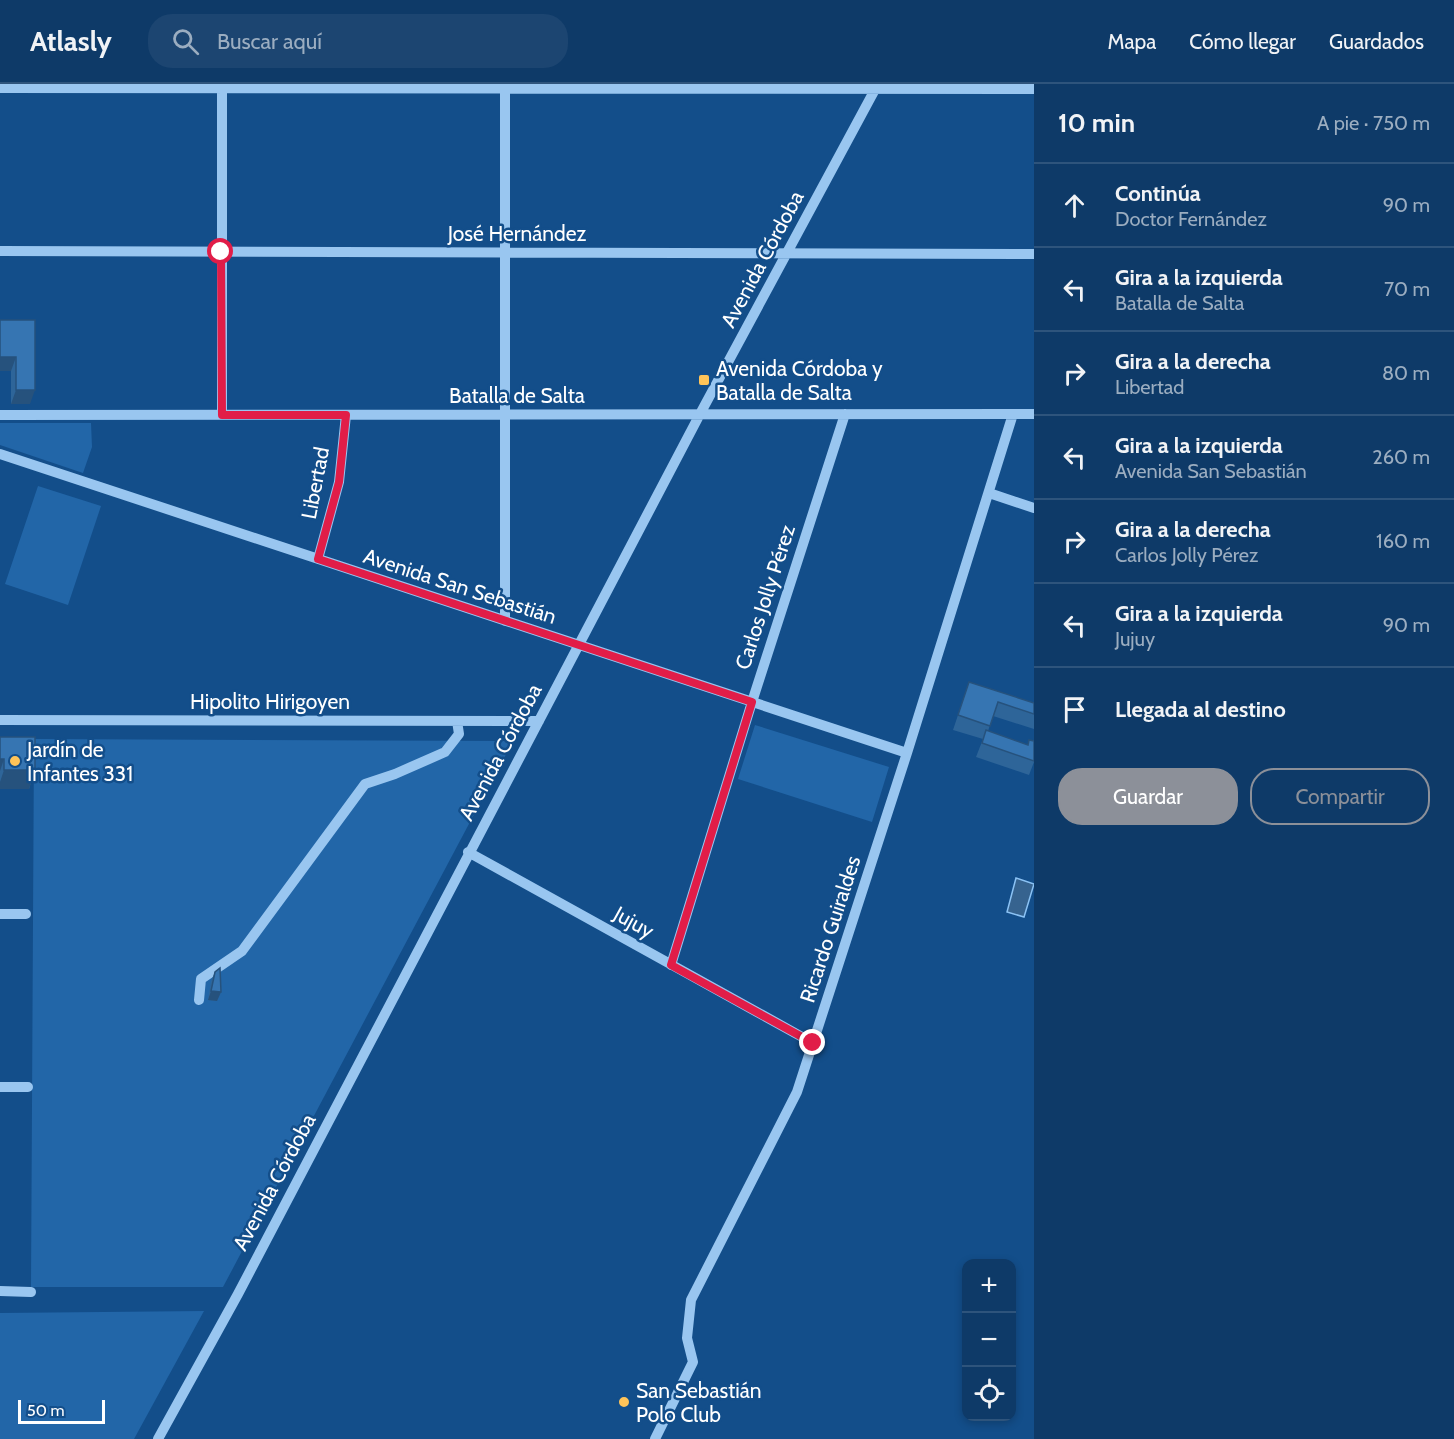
<!DOCTYPE html>
<html lang="es">
<meta charset="utf-8">
<style>
:root{--surface:#0e3a68;--page:#1c4571;--text:#f1f3f6;--muted:#9badc0;--line:#2e547c;--accent:#8c9099}
body{margin:0;font-family:Cabin,sans-serif;background:var(--page);color:var(--text)}
.controls{position:absolute;right:18px;bottom:18px;display:grid;overflow:hidden;border-radius:12px;box-shadow:0 3px 9px #0003}
.controls button{width:54px;height:54px;display:grid;place-items:center;padding:0;border:0;border-bottom:2px solid var(--line);background:var(--surface);color:var(--text);font:30px sans-serif}
.scale{position:absolute;left:18px;bottom:15px;width:87px;box-sizing:border-box;padding-left:6px;border:3px solid #fff;border-top:0;font-size:16px;line-height:21px;white-space:nowrap;color:#fff;-webkit-text-stroke:4px #134e8a;paint-order:stroke}
.stop{position:absolute;width:18px;height:18px;margin:-14px;border:4px solid #e11d48;border-radius:50%;background:#fff}
.stop.end{background:#e11d48;border-color:#fff;box-shadow:0 2px 6px #0008}
.list{margin:0;padding:0;list-style:none}
h2{display:flex;justify-content:space-between;align-items:center;height:78px;margin:0;padding:0 24px;font-size:26px}
h2 small{font-size:20px;font-weight:400;color:var(--muted)}
.list li{display:grid;grid-template-columns:39px 1fr auto;gap:18px;align-items:center;box-sizing:border-box;height:84px;padding:0 24px;border-top:2px solid var(--line)}
.list b{display:block;font-size:22px;white-space:nowrap}
.list p{margin:0;font-size:20px;white-space:nowrap;color:var(--muted)}
.list em{font-size:20px;font-style:normal;color:var(--muted)}
.actions{display:flex;gap:12px;padding:18px 24px}
.actions a{flex:1;padding:14px 0;border:2px solid var(--accent);border-radius:24px;text-align:center;font-size:21px;color:var(--accent)}
.actions .main{background:var(--accent);color:#fff}
.icon{flex:none;width:33px;height:33px;fill:none;stroke:currentColor;stroke-width:2;stroke-linecap:round;stroke-linejoin:round}
.map{position:relative;flex:none;width:1034px;height:1355px;overflow:hidden}
header{display:flex;align-items:center;gap:36px;box-sizing:border-box;height:84px;padding:0 30px;background:var(--surface);border-bottom:2px solid var(--line)}
header strong{font-size:28px}
nav{display:flex;gap:33px;margin-inline-start:auto;font-size:21px}
.search{width:420px;height:54px;background:var(--page);display:flex;align-items:center;gap:15px;box-sizing:border-box;padding:0 21px;border-radius:24px;color:var(--muted);font-size:22px}
main{display:flex}
aside{flex:1;background:var(--surface)}
.map>svg:first-child{display:block}
.green{fill:#2266a8}
.water{fill:#36638f;stroke:#8bc2f4;stroke-width:1.5}
.lines{fill:none;stroke-linecap:round;stroke-linejoin:round}
.minor{stroke:#99c6f0;stroke-width:10}
.wall{fill:#2e6599}
.shaded-wall{fill:#26527d}
.building{fill:#3675b2;stroke:#26527d;stroke-width:1.5}
.route{stroke:#e11d48;stroke-width:8}
.poi-dot{fill:#ffc459;stroke:#134e8a;stroke-width:2}
.labels{text-anchor:middle;dominant-baseline:central;stroke-width:5;stroke-linejoin:round;paint-order:stroke}
.street-label{font-size:21px;fill:#fff;stroke:#134e8a}
.poi-label{font-size:21px;fill:#fff;stroke:#134e8a;text-anchor:start}
</style>
<header>
<strong>Atlasly</strong>
<div class="search"><svg class="icon" aria-label="search" viewBox="0 0 24 24"><circle cx="10" cy="10" r="6"/><path d="M15 15l6 6"/></svg>Buscar aquí</div>
<nav><a>Mapa</a><a>Cómo llegar</a><a>Guardados</a></nav>
</header>
<main>
<div class="map">
<svg width="1034" height="1355" viewBox="0 0 1034 1355">
<rect width="100%" height="100%" fill="#134e8a"/>
<path class="green" d="M0,339H91L92,363L83,389L0,361Z
M38,402L101,422L68,521L5,500Z
M755,641L889,683L872,738L738,695Z
M34,655L513,657L223,1203H31Z
M204,1227L134,1355H0V1229Z"/>
<path class="water" d="M1016,794L1034,800L1024,833L1007,828Z"/>
<g class="lines">
<path class="minor" d="M0,4L1034,5
M0,167L1034,170
M0,331L1034,330
M222,331V4
M0,370L907,669
M989,409L1034,424
M318,475L339,398L346,331
M505,537V0
M0,636L539,637
M468,768L813,959
M0,830H26
M671,881L752,618L845,330
M199,916L201,895L242,867L365,700L395,690L445,668L459,650L457,637
M0,1003H28
M0,1207L31,1208
M158,1355L238,1210L700,330L878,0
M655,1355L693,1278L687,1254L691,1216L797,1008L907,669L1013,330"/>
</g>
<path class="wall" d="M35,236L30,320H11V287H0Z
M969,598L1034,619V645L993,632L988,647L1027,661L1034,657V678L1029,691L976,673L983,655L953,646Z
M0,653L35,686L29,705H0Z
M215,888L221,908L217,917L208,916L211,897Z"/>
<path class="shaded-wall" d="M0,273H16L11,287H0Z
M16,306H35L30,320H11Z
M0,675H4L0,687Z
M4,686H35L29,705H0V698Z
M211,907L221,908L217,917L208,916Z"/>
<path class="building" d="M0,236H35V306H16V273H0Z
M969,598L1034,619V630L998,618L990,642L958,631Z
M986,646L1028,661L1029,656L1034,657V677L982,659Z
M0,653H35V686H4V675H0Z
M220,884L221,908L211,907L215,888Z"/>
<g class="lines">
<path class="route" d="M221,168L222,331H346L339,398L318,475L752,618L671,881L813,959"/>
</g>
<g class="poi-dot">
<rect x="698" y="290" width="12" height="12" rx="3"/>
<circle cx="15" cy="677" r="6"/>
<circle cx="624" cy="1318" r="6"/>
</g>
<g class="labels">
<g class="street-label">
<text x="517" y="149">José Hernández</text>
<text transform="translate(762 175) rotate(-62)">Avenida Córdoba</text>
<text x="517" y="311">Batalla de Salta</text>
<text transform="translate(315 399) rotate(-79)">Libertad</text>
<text transform="translate(460 502) rotate(18)">Avenida San Sebastián</text>
<text transform="translate(765 513) rotate(-72)">Carlos Jolly Pérez</text>
<text x="270" y="617">Hipolito Hirigoyen</text>
<text transform="translate(500 668) rotate(-62)">Avenida Córdoba</text>
<text transform="translate(634 838) rotate(29)">Jujuy</text>
<text transform="translate(830 845) rotate(-72)">Ricardo Guiraldes</text>
<text transform="translate(274 1098) rotate(-62)">Avenida Córdoba</text>
</g>
<g class="poi-label">
<text x="716" y="284">Avenida Córdoba y<tspan x="716" dy="24">Batalla de Salta</tspan></text>
<text x="27" y="665">Jardín de<tspan x="27" dy="24">Infantes 331</tspan></text>
<text x="636" y="1306">San Sebastián<tspan x="636" dy="24">Polo Club</tspan></text>
</g>
</g>
</svg>
<div class="controls">
<button>+</button>
<button>−</button>
<button><svg class="icon" aria-label="locate" viewBox="0 0 24 24"><circle cx="12" cy="12" r="6"/><path d="M12 2v4M12 18v4M2 12h4M18 12h4"/></svg></button>
</div>
<div class="scale">50 m</div>
<div class="stop" style="left:221px;top:168px"></div>
<div class="stop end" style="left:813px;top:959px"></div>
</div>
<aside>
<h2>10 min<small>A pie · 750 m</small></h2>
<ul class="list">
<li><svg class="icon" aria-label="ahead" viewBox="0 0 24 24"><path d="M12 20V5M6 11l6-6 6 6"/></svg><div><b>Continúa</b><p>Doctor Fernández</p></div><em>90 m</em></li>
<li><svg class="icon" aria-label="left" viewBox="0 0 24 24"><path d="M17 20v-9H6M10 6l-5 5 5 5"/></svg><div><b>Gira a la izquierda</b><p>Batalla de Salta</p></div><em>70 m</em></li>
<li><svg class="icon" aria-label="right" viewBox="0 0 24 24"><path d="M7 20v-9h11M14 6l5 5-5 5"/></svg><div><b>Gira a la derecha</b><p>Libertad</p></div><em>80 m</em></li>
<li><svg class="icon" aria-label="left" viewBox="0 0 24 24"><path d="M17 20v-9H6M10 6l-5 5 5 5"/></svg><div><b>Gira a la izquierda</b><p>Avenida San Sebastián</p></div><em>260 m</em></li>
<li><svg class="icon" aria-label="right" viewBox="0 0 24 24"><path d="M7 20v-9h11M14 6l5 5-5 5"/></svg><div><b>Gira a la derecha</b><p>Carlos Jolly Pérez</p></div><em>160 m</em></li>
<li><svg class="icon" aria-label="left" viewBox="0 0 24 24"><path d="M17 20v-9H6M10 6l-5 5 5 5"/></svg><div><b>Gira a la izquierda</b><p>Jujuy</p></div><em>90 m</em></li>
<li><svg class="icon" aria-label="arrive" viewBox="0 0 24 24"><path d="M6 21V4h12l-3 4 3 4H6"/></svg><div><b>Llegada al destino</b></div></li>
</ul>
<div class="actions"><a class="main">Guardar</a><a>Compartir</a></div>
</aside>
</main>
